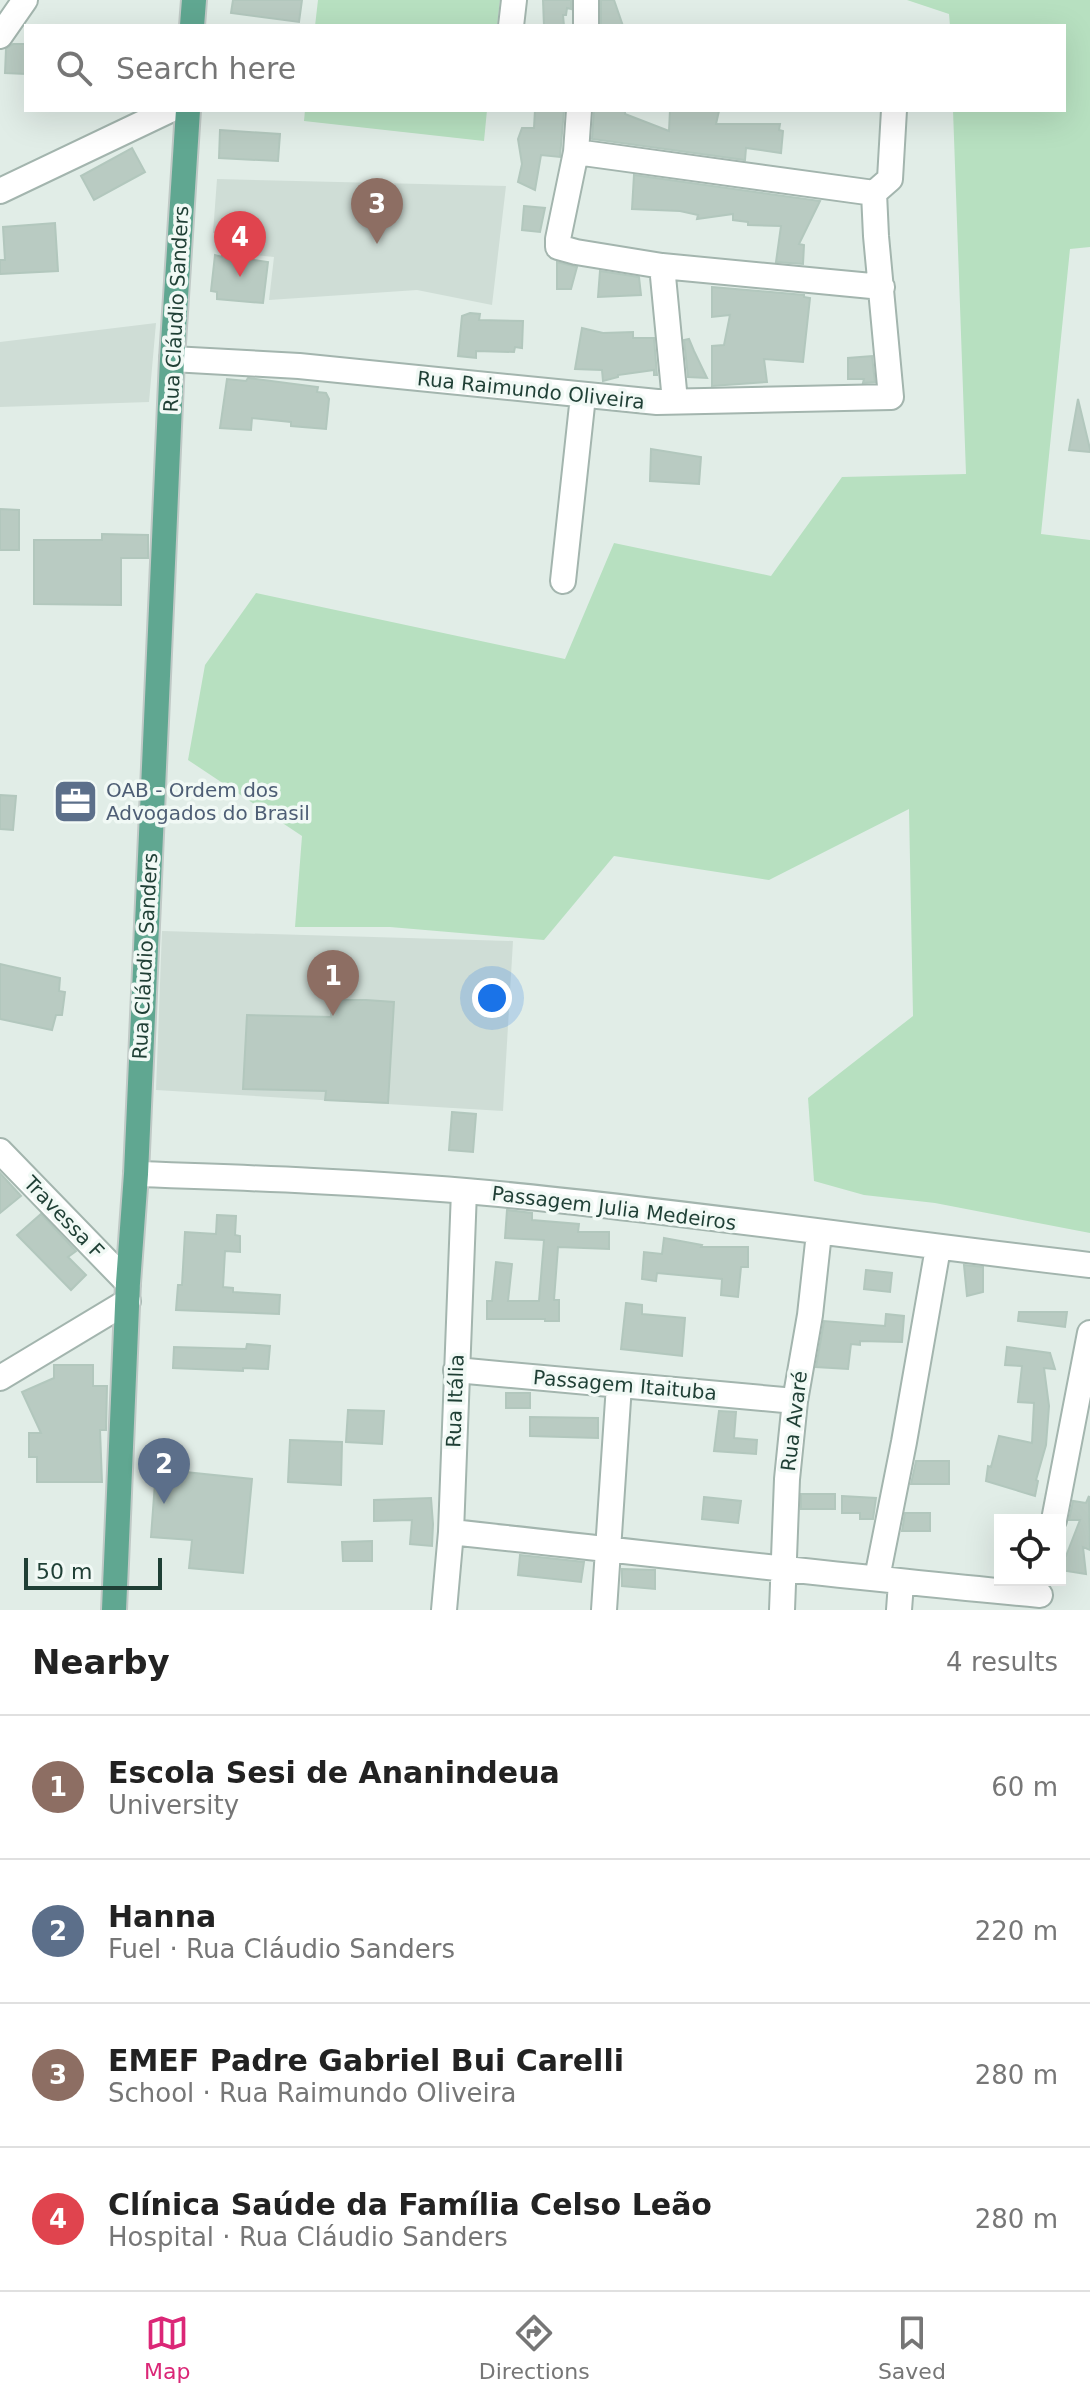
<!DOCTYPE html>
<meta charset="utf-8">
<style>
:root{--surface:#fff;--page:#f6f6f6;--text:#222;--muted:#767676;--line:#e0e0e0;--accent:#db2777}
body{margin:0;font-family:"DejaVu Sans",sans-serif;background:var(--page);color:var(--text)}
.controls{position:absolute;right:24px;bottom:24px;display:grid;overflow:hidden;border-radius:0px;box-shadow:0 8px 32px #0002}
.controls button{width:72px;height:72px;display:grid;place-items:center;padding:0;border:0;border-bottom:2px solid var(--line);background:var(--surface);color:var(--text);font:40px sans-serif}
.scale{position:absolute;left:24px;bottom:20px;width:138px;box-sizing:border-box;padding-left:8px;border:4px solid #1f3f35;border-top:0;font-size:22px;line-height:28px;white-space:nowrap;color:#1f3f35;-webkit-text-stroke:6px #f1f9f5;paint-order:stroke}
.you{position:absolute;left:492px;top:998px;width:28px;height:28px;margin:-20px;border:6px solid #fff;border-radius:50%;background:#1a73e8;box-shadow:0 0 0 12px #1a73e833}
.badge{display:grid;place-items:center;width:52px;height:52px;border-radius:50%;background:var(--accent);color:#fff;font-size:26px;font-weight:700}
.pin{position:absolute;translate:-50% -66px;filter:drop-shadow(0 2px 4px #0008)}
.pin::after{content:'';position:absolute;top:42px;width:28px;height:24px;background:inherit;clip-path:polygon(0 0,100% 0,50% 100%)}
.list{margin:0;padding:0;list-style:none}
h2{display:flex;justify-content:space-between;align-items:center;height:104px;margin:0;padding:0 32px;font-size:34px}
h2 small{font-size:26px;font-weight:400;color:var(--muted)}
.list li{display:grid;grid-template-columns:52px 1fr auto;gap:24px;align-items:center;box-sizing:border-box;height:144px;padding:0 32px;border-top:2px solid var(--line)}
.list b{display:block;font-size:30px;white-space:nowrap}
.list p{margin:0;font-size:26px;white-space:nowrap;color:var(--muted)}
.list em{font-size:26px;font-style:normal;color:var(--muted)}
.icon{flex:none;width:44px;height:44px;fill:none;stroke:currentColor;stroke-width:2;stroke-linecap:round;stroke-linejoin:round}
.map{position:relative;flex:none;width:1090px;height:1610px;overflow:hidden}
.search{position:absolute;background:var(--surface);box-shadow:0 8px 32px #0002;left:24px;right:24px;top:24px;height:88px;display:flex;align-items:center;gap:20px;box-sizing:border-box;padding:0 28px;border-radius:0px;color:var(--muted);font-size:30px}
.sheet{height:680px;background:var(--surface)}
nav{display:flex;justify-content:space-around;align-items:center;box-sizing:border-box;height:112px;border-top:2px solid var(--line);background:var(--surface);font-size:22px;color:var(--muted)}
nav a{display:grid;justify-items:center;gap:4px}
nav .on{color:var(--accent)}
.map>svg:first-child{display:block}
.built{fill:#cfddd6}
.green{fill:#b7e0c0}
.building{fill:#b9cbc2;stroke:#b2c7bd;stroke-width:2}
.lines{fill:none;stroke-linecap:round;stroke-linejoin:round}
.minor-casing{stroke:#a3b5ae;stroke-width:28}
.major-casing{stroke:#c0c9c6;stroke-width:28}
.minor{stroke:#fff;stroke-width:24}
.major{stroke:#60a791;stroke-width:24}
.labels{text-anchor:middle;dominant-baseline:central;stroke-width:7;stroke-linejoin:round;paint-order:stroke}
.street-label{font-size:20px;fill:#1f3f35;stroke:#f1f9f5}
.service-label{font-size:20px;fill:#4e5e75;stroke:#f1f9f5;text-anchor:start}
</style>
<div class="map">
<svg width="1090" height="1610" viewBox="0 0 1090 1610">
<rect width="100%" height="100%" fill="#e1ede7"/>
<path class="built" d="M217,179L506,186L492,305L417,290L269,300L274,257L254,255V234L213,233Z
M156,323L149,402L0,407V342Z
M162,931L513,941L503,1111L156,1090Z"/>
<path class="green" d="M318,0H500L497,26H315Z
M907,0H1090V247L1070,249L1041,534L1090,540V1233L935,1203L864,1195L814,1181L808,1098L913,1016L909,809L769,880L614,856L544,940L390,927H295L302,836L188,760L205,665L256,593L565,659L614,543L771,576L842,477L966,474L953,110H1064V26H950L949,14Z
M305,110H487L484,141L304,121Z"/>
<path class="building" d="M233,0H302L299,22L231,13Z
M543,0H571V9L567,8L566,15H563L564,26H544Z
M601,0H614L623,26H601Z
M13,44H26V74L5,73L6,49Z
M535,110H564L560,157L541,155L535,190L518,182L522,164L518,139L522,128H534Z
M594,110H625V114L669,131L670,110L719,111L716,124H780L779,130L783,131L781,153L746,148L745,160L592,139Z
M220,130L280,134L278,161L219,158Z
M132,148L145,172L94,200L81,176Z
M634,175L820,201L799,244L804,245L803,264L776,262L781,226L748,225V222L733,220V214L697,219L698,215L680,211L632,209Z
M524,206L545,208L540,232L522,230Z
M55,223L58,271L0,274V260H5L3,227Z
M224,235L249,238L247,259L268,262L263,303L217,299V292L211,291L215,255L222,257Z
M557,262L577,267L571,289H557Z
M600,271L639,277L641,295L598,297Z
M712,287L804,295V297L810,298L803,362L764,359L767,382L712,386V346L724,345L730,315L712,317Z
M470,313L480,314L479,320L523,321L522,348L515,347L514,352L476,351V358L458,356L462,316Z
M582,328L603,333L633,332V338H654L657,375H654V370L618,375V377L603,381L602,370L575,369Z
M689,339L694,351L707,378L688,377L684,340Z
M872,356L875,382L863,383L864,379H848V358Z
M248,378L318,387L317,392L326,393L329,399L326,429L291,426V422L252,418L251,430L220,428L227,379L246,381Z
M1078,399L1090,449V452L1069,450Z
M651,449L701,457L699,484L650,481Z
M0,509L19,510V550H0Z
M102,534L148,535V558H121V605L34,604V540H102Z
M0,795L16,796L13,830L0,829Z
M0,964L60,978L59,991L65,992L62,1015H56L52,1030L0,1019Z
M332,1000H366L394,1002L388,1103L325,1100L326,1091L243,1089L247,1015L331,1017Z
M452,1112L476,1114L473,1152L449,1150Z
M0,1173L21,1196L0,1213Z
M507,1210L532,1213V1220L579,1224L578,1232H609V1249L558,1247L554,1300H559V1321H545V1319H487V1301H492L496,1262L512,1264L508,1301H539L544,1240L505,1238Z
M41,1214L76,1251L68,1257L86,1275L71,1290L17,1235Z
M217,1215L236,1216L235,1235L240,1236V1252L225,1251L223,1287L233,1288V1292L280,1295L279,1314L176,1310L178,1285H182L185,1232L216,1234Z
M664,1238L702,1245L701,1247H748V1267H741L738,1297L721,1295L722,1279L657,1273L656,1281L642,1279L644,1252L662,1254Z
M964,1265L983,1267V1292L967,1296Z
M866,1270L892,1273L890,1292L864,1289Z
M626,1303L642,1305V1314L685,1318L682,1356L621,1349Z
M1019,1312H1067L1065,1327L1018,1321Z
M886,1314L904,1316L902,1342L860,1341V1345L851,1344L848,1369L816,1367L824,1321L885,1326Z
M247,1344L270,1346L268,1369L243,1368V1371L173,1368L174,1347L246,1349Z
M1007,1347L1050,1353L1055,1369L1044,1368L1049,1406L1046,1445L1036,1480L1038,1481L1035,1496L986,1481L988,1466L991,1467L999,1436L1032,1443L1034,1403L1018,1402L1022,1366L1005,1365Z
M54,1365H93V1386H107L106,1430H100L102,1482H37V1457H29V1433H41L22,1392L54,1378Z
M506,1393H530V1408H506Z
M348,1410L384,1411L382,1444L346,1442Z
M719,1411L736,1412L734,1438L757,1440L756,1454L714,1451Z
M530,1417L598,1418V1438L530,1436Z
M290,1440L342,1442L341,1485L288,1482Z
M916,1461H949V1484H911Z
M156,1469L252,1479L243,1573L189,1568L192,1540L151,1537Z
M801,1494H835V1509H801Z
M842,1496L876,1498L873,1519H860V1513H842Z
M1089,1496L1090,1550L1083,1547L1086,1574L1060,1570V1556H1066L1080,1520H1069L1073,1501L1086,1503Z
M704,1497L741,1501L738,1523L702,1519Z
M431,1498L433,1524L432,1546L410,1544L412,1520L374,1521V1500Z
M905,1513H930V1531H902Z
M372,1541V1561H343L342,1542Z
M520,1555L584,1562L581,1582L518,1575Z
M622,1569L655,1570V1589L622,1586Z"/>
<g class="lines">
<defs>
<path id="minor" d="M586,0V26
M511,26L514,0
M0,36L25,0
M579,110L576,152L558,239V247L576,252L662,266L882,287
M576,152L874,193
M0,191L170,110
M662,266L675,401
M172,359L299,366L657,402L891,397L876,236L874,193L890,179L894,110
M563,581L583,396
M0,1151L128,1283
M136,1174C253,1178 371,1182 488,1193C689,1212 889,1242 1090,1265
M456,1370L795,1401
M0,1378L128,1301
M1054,1520L1090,1333
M451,1532C647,1553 843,1577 1040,1595
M877,1578L904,1442L938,1248
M444,1610L451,1532L464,1191
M604,1610L619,1385
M782,1610L787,1479L795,1401L810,1315L819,1233
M899,1610L901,1583"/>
<path id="major" d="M192,26L194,0
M114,1610L128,1283L136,1174L172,359L188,110"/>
</defs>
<use href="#minor" class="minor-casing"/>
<use href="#major" class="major-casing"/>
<use href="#minor" class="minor"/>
<use href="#major" class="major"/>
</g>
<defs>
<symbol id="office-square" viewBox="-11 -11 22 22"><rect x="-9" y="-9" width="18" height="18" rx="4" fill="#5c6f8a" stroke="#f1f9f5"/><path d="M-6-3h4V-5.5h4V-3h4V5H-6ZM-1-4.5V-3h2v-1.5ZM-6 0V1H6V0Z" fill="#fff"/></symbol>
</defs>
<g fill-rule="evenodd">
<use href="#office-square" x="50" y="776" width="51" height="51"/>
</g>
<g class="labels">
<g class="street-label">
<text transform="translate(176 309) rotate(-87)">Rua Cláudio Sanders</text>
<text transform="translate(531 390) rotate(6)">Rua Raimundo Oliveira</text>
<text transform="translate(145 956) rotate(-87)">Rua Cláudio Sanders</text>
<text transform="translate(614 1208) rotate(7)">Passagem Julia Medeiros</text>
<text transform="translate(64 1217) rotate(46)">Travessa F</text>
<text transform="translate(625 1385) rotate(5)">Passagem Itaituba</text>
<text transform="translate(455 1401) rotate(-88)">Rua Itália</text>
<text transform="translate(794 1421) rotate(-83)">Rua Avaré</text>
</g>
<g class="service-label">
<text x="106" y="790">OAB - Ordem dos<tspan x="106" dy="23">Advogados do Brasil</tspan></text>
</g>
</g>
</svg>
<div class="controls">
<button><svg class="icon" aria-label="locate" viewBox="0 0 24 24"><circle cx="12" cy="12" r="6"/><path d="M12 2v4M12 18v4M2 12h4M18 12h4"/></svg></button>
</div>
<div class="scale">50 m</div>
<div class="you"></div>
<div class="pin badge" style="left:333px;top:1016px;background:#8d6e63">1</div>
<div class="pin badge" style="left:164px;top:1504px;background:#5c6f8a">2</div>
<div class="pin badge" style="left:377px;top:244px;background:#8d6e63">3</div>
<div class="pin badge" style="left:240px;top:277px;background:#e0444e">4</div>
<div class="search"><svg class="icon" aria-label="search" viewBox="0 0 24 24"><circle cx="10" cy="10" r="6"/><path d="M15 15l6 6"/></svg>Search here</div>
</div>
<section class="sheet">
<h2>Nearby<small>4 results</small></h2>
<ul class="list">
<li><span class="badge" style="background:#8d6e63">1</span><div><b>Escola Sesi de Ananindeua</b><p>University</p></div><em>60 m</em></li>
<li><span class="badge" style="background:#5c6f8a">2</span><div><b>Hanna</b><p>Fuel · Rua Cláudio Sanders</p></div><em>220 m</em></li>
<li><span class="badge" style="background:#8d6e63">3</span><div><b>EMEF Padre Gabriel Bui Carelli</b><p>School · Rua Raimundo Oliveira</p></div><em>280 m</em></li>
<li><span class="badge" style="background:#e0444e">4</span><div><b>Clínica Saúde da Família Celso Leão</b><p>Hospital · Rua Cláudio Sanders</p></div><em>280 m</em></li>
</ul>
</section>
<nav>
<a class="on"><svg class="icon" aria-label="map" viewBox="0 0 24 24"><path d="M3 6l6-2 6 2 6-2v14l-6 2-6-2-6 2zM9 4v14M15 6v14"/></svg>Map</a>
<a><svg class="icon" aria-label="directions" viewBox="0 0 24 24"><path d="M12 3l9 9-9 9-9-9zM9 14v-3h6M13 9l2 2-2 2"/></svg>Directions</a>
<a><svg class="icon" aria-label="saved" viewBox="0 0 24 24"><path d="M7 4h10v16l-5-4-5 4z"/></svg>Saved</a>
</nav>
